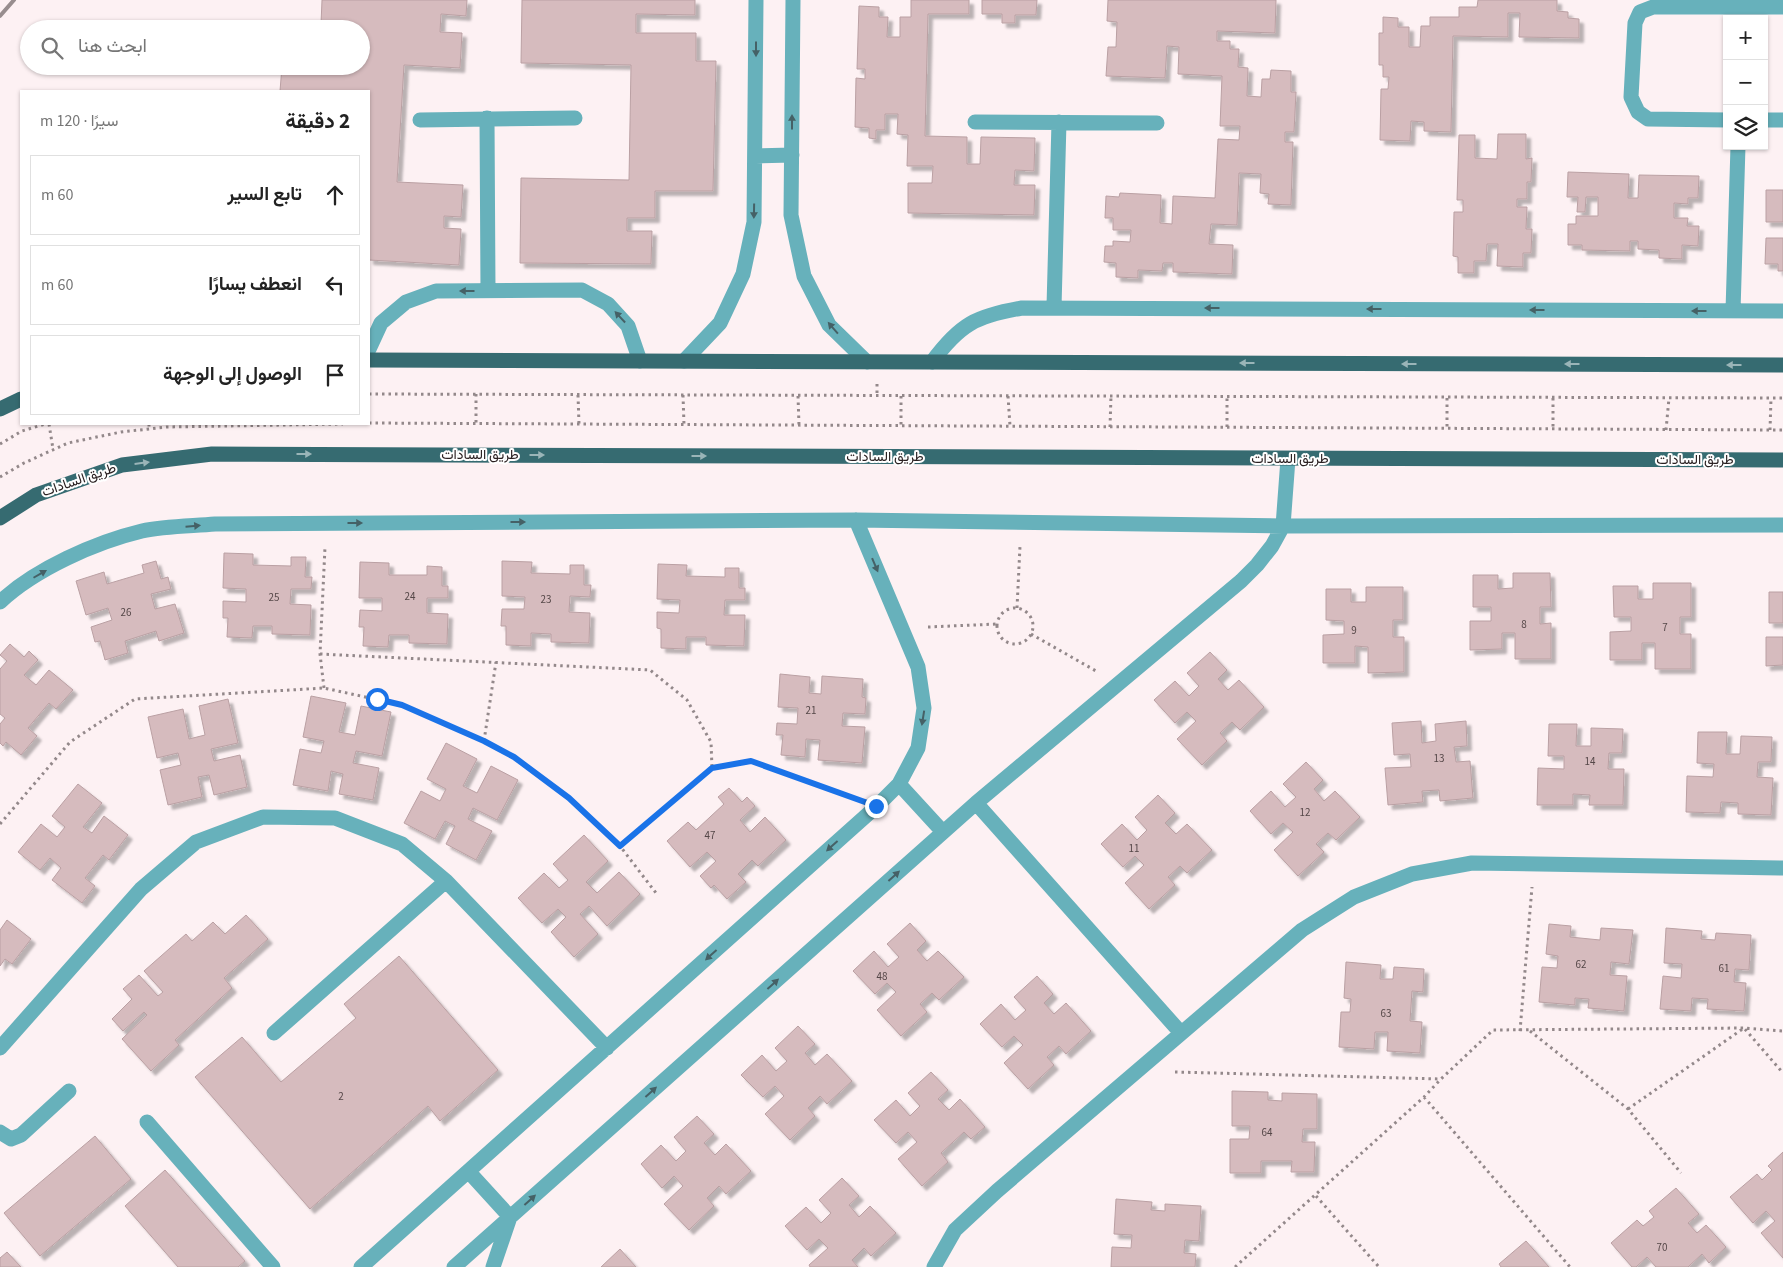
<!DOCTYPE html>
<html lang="ar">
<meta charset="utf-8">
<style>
:root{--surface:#fff;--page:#f6f6f6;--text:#222;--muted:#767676;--line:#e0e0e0}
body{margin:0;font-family:"Source Sans 3",Vazirmatn,sans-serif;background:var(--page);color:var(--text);direction:rtl}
.controls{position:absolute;right:15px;top:15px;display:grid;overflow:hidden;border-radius:0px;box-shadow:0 1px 4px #0004}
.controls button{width:45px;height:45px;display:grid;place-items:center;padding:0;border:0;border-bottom:1px solid var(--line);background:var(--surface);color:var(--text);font:25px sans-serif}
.stop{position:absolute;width:15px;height:15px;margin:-11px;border:4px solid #1a73e8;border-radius:50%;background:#fff}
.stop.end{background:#1a73e8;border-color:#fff;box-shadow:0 1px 5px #0008}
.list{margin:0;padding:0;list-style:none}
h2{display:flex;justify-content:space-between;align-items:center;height:65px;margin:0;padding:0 20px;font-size:21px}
h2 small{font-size:16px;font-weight:400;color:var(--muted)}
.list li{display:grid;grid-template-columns:32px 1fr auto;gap:15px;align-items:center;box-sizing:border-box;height:80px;margin:0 10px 10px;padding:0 10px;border:1px solid var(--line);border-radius:0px}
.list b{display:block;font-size:19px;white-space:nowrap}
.list em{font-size:16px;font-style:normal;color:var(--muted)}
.icon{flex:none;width:28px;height:28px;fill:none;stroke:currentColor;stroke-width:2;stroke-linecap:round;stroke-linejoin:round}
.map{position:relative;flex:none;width:1783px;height:1267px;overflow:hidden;direction:ltr}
.search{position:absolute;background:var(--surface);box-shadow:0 1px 4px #0004;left:20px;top:20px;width:350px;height:55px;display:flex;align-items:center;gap:12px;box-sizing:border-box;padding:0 18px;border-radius:28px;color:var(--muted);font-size:19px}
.panel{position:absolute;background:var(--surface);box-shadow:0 1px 4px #0004;left:20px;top:90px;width:350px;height:335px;border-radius:0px;direction:rtl}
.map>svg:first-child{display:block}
.building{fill:#d6bbbe;stroke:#baa0a3;filter:url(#shadow)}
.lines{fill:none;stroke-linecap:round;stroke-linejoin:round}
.path{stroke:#93888a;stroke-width:3;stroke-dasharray:2.5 4;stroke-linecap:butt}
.minor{stroke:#67b1bb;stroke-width:15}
.major{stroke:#366b71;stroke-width:15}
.rail{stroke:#988d8e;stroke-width:4}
.oneway{fill:#456166}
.oneway2{fill:#9ab5b8}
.route{stroke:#1a73e8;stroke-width:6}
.labels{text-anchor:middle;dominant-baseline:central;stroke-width:4;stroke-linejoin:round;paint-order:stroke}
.number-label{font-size:11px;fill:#554748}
.street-label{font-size:14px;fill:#2a2021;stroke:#fff}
</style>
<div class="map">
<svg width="1783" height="1267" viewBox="0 0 1783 1267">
<defs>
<filter id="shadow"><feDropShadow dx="4.5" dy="4.5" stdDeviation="1" flood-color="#0004"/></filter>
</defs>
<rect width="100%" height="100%" fill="#fdf1f3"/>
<path class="building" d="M322,0H467L466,16L441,14L440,32L462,33L460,68L404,65L397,182L463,185L461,217L444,216V228L461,229L459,265L369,260V91H280L282,66H361V29H353V26L321,24Z
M522,0H695V15L636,14V33H696V61H716L713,191H655V218H627V231H652L651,264L520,263L521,178L629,180L631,65L521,63Z
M911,0H969V14H928L925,136L967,137V164H980L981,137L1035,138L1034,171L1015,170L1014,185H1035L1034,215L908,213V183H932L933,166H907L908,135L897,134L898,114H885V130H876V139L869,138V128L855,127L856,78L865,79V69H857L859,6L879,7V17H888L887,37H900V17H911Z
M982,0H1037L1036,15H1015V23H1002V14H982Z
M1108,0H1276L1275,33L1217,31V41H1230V49H1239L1238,67L1248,68L1247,96L1261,97L1262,79H1270L1271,70L1291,71V92H1296L1294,132H1285V142H1293L1291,205L1268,204L1269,194L1260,193L1261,174L1239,173L1237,225L1211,224L1209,244L1233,245L1232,274L1173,272V263H1163L1162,271L1138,270V278L1116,277V263L1104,262L1105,246H1113V241L1130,242L1131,230H1113V218H1105L1106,196L1119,197L1120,193L1161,195L1160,223L1172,224L1173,196L1215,198L1218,139L1239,140L1240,126H1220L1222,76L1178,74L1179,47L1167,46L1165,78L1106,76L1108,47H1116L1117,22L1107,21Z
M1478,0H1557V11L1568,12V18L1579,19V38L1519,37L1520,13H1508V37L1453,36L1451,132L1424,131V122L1411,121L1410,141L1380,140L1381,89H1388L1389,77H1383V65H1379V33H1383V17L1398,18V27H1409V47H1420L1421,26H1430V17H1459V7H1477Z
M1498,134H1526V159L1532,158L1531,182H1527V199H1517V207H1527L1526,229H1532L1531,253H1523V267L1497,266L1498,244H1487L1486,261H1474V273H1458V257L1453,256L1454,212H1463V200H1457L1459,135H1475V158L1497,159Z
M1568,172L1629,174L1628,198H1638L1639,175L1699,176L1698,198H1688V204L1674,203V218H1688L1687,226H1699L1698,246L1682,245V259L1659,258V250L1638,249V241H1630V251L1582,250V245H1568V224H1576V216H1598V197H1586L1585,212H1577L1578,197H1567Z
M1766,190H1783V222H1766Z
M1766,238H1783V271H1778V264H1765Z
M224,553L253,554V565L291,566V557H306L305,577H312L311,589H291L290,604L311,605L310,635L272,634V626H253L252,638L227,637L228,618H223V601L246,602V589L223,588Z
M156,561L161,579L168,577L171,589L151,594L155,609L175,604L184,633L159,641L156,631L125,641L128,653L105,660L100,641L95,642L91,627L112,620L108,608L86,615L76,581L104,572L107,584L144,573L142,565Z
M502,561L532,562L531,573L570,574V565H584V585H591L590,597L570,596L569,612L590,613L589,643L551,642V634L531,633V646L506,645V626H501L502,609H524L525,597L502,596Z
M360,562L389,563V575H427V566L442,567V586H448V598H427V613L448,614L447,644L409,643V635H389L388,647L363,646L364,627H359L360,610L382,611V598H359Z
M658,564L687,565L686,576L725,577V568H739V588H745V600H725L724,615H745L744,646L706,645V637H686V649L661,648V629L657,628V612L679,613L680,600L657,599Z
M1513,573H1550L1551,607H1540V624L1551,623V659H1515V633H1502V649L1470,650V621H1491V607H1473V575H1498V589L1513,588Z
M1653,583H1691V617H1680V634H1691V669H1655V643H1642V660H1610V632L1631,631V617H1614L1613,586H1638V599H1653Z
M1366,587H1403V620H1393V637H1404V672L1368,673V647L1355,646V663H1323V635L1344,634V621L1326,620V589H1351V602H1366Z
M1769,592H1783V623H1769Z
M1766,637H1783V665L1766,666Z
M10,644L24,657L29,651L38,660L24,675L36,685L49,670L73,690L56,709L49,703L28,728L37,736L21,755L6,742L3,746L0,743V724L5,718L0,714V669L7,661L0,655Z
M1210,652L1227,670L1218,679L1228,690L1239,680L1264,707L1240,730L1232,722L1220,733L1227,741L1202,765L1177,739L1196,721L1187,712L1175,723L1154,700L1175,681L1189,696L1199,686L1187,673Z
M780,674L810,677L809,693L821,694L822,676L863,679L862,697L866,698L865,714L843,713L842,726L865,727L862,763L818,760L820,740L806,739L805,757L781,755L783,735H776L777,723L797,724L798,708L778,707Z
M311,696L346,703L339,732L355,735L361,706L391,712L382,756L356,751L353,763L379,768L373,800L339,794L343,774L331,771L328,791L293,785L300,749L321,753L324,741L303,737Z
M228,699L238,743L211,749L214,761L240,755L247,787L214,795L209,775L198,777L202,797L168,805L160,770L181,765L178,753L157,758L148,717L183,709L189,739L205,735L199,706Z
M1421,721L1422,743L1436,741L1435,724L1466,721L1467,746L1454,747L1456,762L1470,761L1473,798L1440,801L1439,790L1422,791L1423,802L1388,805L1385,768L1411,767L1410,754L1394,755L1392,723Z
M1549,724H1577L1576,746H1591V728L1623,729L1622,753H1609L1608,769H1624L1623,805H1589L1590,795L1573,794V805H1537L1538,768L1564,769V756H1548Z
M1698,732H1727L1726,754H1740L1741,736L1772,737L1771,762H1758L1757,777L1773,778L1771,815L1738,814V803L1721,802L1720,813L1686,812L1687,776L1713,777L1714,764L1697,763Z
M446,743L477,759L463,786L477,793L491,766L518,780L497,820L473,808L468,819L492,831L476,860L446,844L455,826L445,821L435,839L404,823L421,791L440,801L446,789L427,779Z
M1306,762L1323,780L1314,789L1324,801L1335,791L1360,817L1336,840L1328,833L1316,844L1324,852L1298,876L1274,850L1293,832L1283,823L1271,834L1250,811L1271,791L1285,807L1296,797L1283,784Z
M78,784L102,803L83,827L92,833L104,816L128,835L109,860L103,855L85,878L95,886L82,903L52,880L61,868L50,858L40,870L18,852L41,824L57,837L65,827L52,816Z
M729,788L742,802L747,797L755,806L740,820L750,832L765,817L786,840L758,866L752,860L738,874L746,882L727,899L714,885L711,888L700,876L716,861L707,852L690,867L667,841L688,822L696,830L724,804L718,797Z
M1158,795L1175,813L1165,823L1176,834L1187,824L1212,850L1187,873L1180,866L1168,877L1175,885L1149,909L1125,883L1144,865L1135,856L1123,867L1101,844L1122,824L1137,840L1147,830L1135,817Z
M584,835L608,861L586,882L597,893L619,872L640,894L607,926L589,906L580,914L598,934L574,957L551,932L566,917L558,909L542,923L518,898L544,873L559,888L568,880L553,864Z
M246,915L268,939L224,978L232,988L175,1040L179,1045L151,1071L122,1039L147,1015L144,1012L123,1031L112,1019L132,999L123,989L139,975L158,996L163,992L144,971L186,934L192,941L213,922L225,934Z
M7,920L31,939L12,964L5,959L0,966V930Z
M910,923L926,941L917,950L927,961L938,951L964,977L939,1000L932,993L920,1004L927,1012L901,1036L877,1010L896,992L887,983L875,994L853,971L874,951L888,967L899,957L887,944Z
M1549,924L1571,926L1570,937L1600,940L1601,928L1633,930L1629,964L1611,962L1610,975L1627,976L1624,1011L1588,1008L1589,999L1575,998V1005L1539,1002L1542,967L1557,968L1558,956L1546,954Z
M1666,928L1702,931L1701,939L1715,940L1716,933L1751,935L1749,970L1735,969L1734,982L1746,983L1744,1011L1707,1009L1708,999L1692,998L1691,1011L1660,1009L1663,976L1681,978L1682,964L1664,963Z
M399,956L498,1070L440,1121L428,1106L310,1209L195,1077L242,1037L281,1082L356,1018L344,1004Z
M1346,962L1381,965L1380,979H1393L1394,967L1424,969L1423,992L1412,991L1410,1021L1422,1022L1420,1053L1387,1051L1388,1032H1375L1374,1049L1339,1047L1341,1012H1350L1351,999L1344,998Z
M1037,976L1053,994L1044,1003L1054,1014L1066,1003L1091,1031L1066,1054L1059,1046L1047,1057L1054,1065L1028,1089L1004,1063L1023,1045L1014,1036L1002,1047L980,1024L1001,1004L1015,1020L1026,1010L1014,997Z
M798,1026L815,1044L805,1053L815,1065L827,1054L852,1081L827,1104L820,1096L808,1108L815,1116L790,1140L765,1114L784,1096L775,1086L763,1097L741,1075L762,1055L776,1071L787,1061L775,1048Z
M931,1072L948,1090L938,1099L949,1110L960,1099L985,1127L971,1139L964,1132L941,1153L948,1162L922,1186L898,1159L917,1142L908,1132L896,1143L874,1120L896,1100L910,1116L920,1106L908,1093Z
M1232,1091L1268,1092V1100L1282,1101V1093L1317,1094V1129H1303L1302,1142H1315L1314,1172H1291L1292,1161H1261V1173H1230V1139H1249L1250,1126H1232Z
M697,1116L714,1134L704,1143L715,1155L726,1144L751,1171L726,1194L719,1186L707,1198L714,1206L689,1230L664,1204L683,1186L674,1176L662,1188L641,1164L661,1145L676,1161L686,1151L674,1137Z
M95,1136L131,1179L40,1256L4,1213Z
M1783,1152V1258L1761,1233L1775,1221L1766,1211L1753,1223L1730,1197L1757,1174L1762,1180L1772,1170L1768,1166Z
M165,1170L245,1261L238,1267H178L125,1206Z
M842,1178L859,1196L849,1205L859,1217L870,1206L896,1233L871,1256L864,1248L852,1260L858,1267H810L809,1265L828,1248L819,1239L807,1250L785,1226L806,1207L821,1223L831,1213L819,1200Z
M1676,1188L1699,1214L1688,1223L1697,1233L1706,1225L1726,1247L1709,1263L1702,1254L1688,1267H1656L1647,1257L1636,1267H1632L1611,1243L1637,1220L1643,1226L1654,1217L1649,1211Z
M1116,1199L1152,1202L1151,1210L1165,1211V1204L1201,1206L1199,1241L1185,1240L1184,1253L1196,1254L1195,1267H1111L1112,1247L1131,1248L1132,1235L1114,1234Z
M1526,1241L1549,1267H1501L1499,1264Z
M620,1249L636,1267H601Z
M7,1252L21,1267H0V1258Z"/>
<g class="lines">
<path class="path" d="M877,384V396
M369,394L1783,398
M476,394V424
M578,395L579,424
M683,395L684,425
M798,396L799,425
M901,396V426
M1008,396L1010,426
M1447,398V429
M1553,398V429
M369,423L1783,430
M49,424L53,449
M149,424V429
M1110,427L1111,396
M1227,427V397
M1666,430L1669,398
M1770,430L1771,398
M0,444L22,431L45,424
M0,477L24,463L68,443L121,432L167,427L343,424
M1017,608L1020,546
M997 626a18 18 0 1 1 36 0a18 18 0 1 1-36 0Z
M928,627L997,624
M1031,634L1096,671
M320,654L650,670L687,700L711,742L712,768
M324,688L320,654L325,547
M484,741L496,662
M0,824L70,742L135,699L324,688L402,705L484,741L515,757L569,798L620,846L656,893
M620,846L712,768L751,761L852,797
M1520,1031L1532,887
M1530,1031L1628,1109L1681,1173
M1175,1072L1441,1079
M1424,1097L1570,1267
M1628,1109L1744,1028L1783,1073
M1316,1196L1379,1267
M1235,1267L1424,1097L1441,1079L1493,1030L1744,1028L1783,1031"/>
<path class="minor" d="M793,0L791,215L804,276L829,325L867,362
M487,118L488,290
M420,120L575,118
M1727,120L1648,119L1638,112L1631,97L1635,23L1640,12L1653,7H1783
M1764,120H1783
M975,122L1157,123
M756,156L792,155
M1054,307L1059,122
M1733,311L1738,146
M369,349L381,323L406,302L436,291L582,290L608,304L628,326L640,361
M684,361L720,323L743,274L754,222L756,0
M932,362C960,324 976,316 1022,308L1783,311
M0,602C35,569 96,542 142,531C164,526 192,526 215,524L856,520L1283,526L1783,525
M899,784L943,832
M976,803L1181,1033
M274,1033L446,881
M0,1048L141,889L196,842L263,817L335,818L402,844L446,881L607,1048
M147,1122L273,1267
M0,1132L11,1139L21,1135L69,1091
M469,1172L510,1217L493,1267
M361,1267L877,806L899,784L918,748L924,708L918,667L856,520
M454,1267L976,803L1241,581L1257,565L1272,546L1283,526L1288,459
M934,1267L955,1230L997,1191L1302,930L1354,897L1412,874L1472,863L1783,868"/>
<path class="major" d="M369,360L1783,365
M0,409L21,399
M0,518L36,495L122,465L212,454L1783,460"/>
<path class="rail" d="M0,16L14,0"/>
</g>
<defs><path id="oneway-solid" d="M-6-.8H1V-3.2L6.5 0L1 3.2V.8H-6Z" transform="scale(1.25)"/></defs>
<g class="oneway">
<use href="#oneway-solid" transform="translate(756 49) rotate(90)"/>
<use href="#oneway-solid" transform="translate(792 122) rotate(-90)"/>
<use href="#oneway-solid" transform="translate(754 211) rotate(91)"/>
<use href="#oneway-solid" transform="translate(467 291) rotate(180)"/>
<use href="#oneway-solid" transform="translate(1212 308) rotate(-180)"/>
<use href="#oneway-solid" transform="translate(1374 309) rotate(-180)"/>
<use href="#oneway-solid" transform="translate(1537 310) rotate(-180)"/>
<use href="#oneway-solid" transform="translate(1699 311) rotate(-180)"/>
<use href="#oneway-solid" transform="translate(620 317) rotate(-133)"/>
<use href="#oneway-solid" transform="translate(833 328) rotate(-131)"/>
<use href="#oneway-solid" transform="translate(518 522)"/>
<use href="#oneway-solid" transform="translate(355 523)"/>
<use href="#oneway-solid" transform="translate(193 526) rotate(-5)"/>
<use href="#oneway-solid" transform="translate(875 565) rotate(67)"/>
<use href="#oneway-solid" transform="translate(40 574) rotate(-30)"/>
<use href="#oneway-solid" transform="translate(923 718) rotate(99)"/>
<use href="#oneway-solid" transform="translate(832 846) rotate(138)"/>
<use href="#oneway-solid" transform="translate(894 876) rotate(-42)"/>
<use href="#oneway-solid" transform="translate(711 955) rotate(138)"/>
<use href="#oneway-solid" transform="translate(773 984) rotate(-42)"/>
<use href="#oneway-solid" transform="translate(651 1092) rotate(-42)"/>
<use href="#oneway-solid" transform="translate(530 1200) rotate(-42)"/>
</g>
<g class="oneway2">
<use href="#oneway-solid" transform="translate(1247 363) rotate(-180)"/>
<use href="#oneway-solid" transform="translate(1409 364) rotate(-180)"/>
<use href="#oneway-solid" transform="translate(1572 364) rotate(-180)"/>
<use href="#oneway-solid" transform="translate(1734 365) rotate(-180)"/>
<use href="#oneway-solid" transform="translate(304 454)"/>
<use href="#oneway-solid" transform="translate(537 455)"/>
<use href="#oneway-solid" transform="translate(699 456)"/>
<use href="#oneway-solid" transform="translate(142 463) rotate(-7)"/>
</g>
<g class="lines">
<path class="route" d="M377,699L402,705L484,741L514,757L569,798L620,846L712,768L751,761L876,806"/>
</g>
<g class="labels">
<g class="number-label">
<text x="410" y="596">24</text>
<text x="274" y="597">25</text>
<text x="546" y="599">23</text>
<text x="126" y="612">26</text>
<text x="1524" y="624">8</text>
<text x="1665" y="627">7</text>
<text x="1354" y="630">9</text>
<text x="811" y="710">21</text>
<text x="1439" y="758">13</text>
<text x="1590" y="761">14</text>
<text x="1305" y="812">12</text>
<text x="710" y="835">47</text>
<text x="1134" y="848">11</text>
<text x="1581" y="964">62</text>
<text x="1724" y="968">61</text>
<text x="882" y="976">48</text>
<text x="1386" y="1013">63</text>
<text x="341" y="1096">2</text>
<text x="1267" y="1132">64</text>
<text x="1662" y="1247">70</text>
</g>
<g class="street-label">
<text x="480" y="455">طريق السادات</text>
<text x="885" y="457">طريق السادات</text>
<text x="1290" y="459">طريق السادات</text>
<text x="1695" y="460">طريق السادات</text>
<text transform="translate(79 480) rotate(-19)">طريق السادات</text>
</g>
</g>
</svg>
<div class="controls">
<button>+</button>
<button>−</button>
<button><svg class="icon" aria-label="layers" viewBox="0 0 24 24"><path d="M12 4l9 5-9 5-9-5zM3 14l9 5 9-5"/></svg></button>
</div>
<div class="stop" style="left:377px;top:699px"></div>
<div class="stop end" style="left:876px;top:806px"></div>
<div class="search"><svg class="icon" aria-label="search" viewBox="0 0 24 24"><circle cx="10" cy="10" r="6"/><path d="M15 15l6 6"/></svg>ابحث هنا</div>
<section class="panel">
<h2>2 دقيقة<small>سيرًا · 120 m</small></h2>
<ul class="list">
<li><svg class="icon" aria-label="ahead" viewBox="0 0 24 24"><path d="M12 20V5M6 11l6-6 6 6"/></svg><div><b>تابع السير</b></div><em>60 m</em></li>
<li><svg class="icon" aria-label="left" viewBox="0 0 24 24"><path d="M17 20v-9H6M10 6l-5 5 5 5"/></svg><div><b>انعطف يسارًا</b></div><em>60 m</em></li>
<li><svg class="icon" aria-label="arrive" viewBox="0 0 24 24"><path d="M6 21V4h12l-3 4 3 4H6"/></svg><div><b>الوصول إلى الوجهة</b></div></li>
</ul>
</section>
</div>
